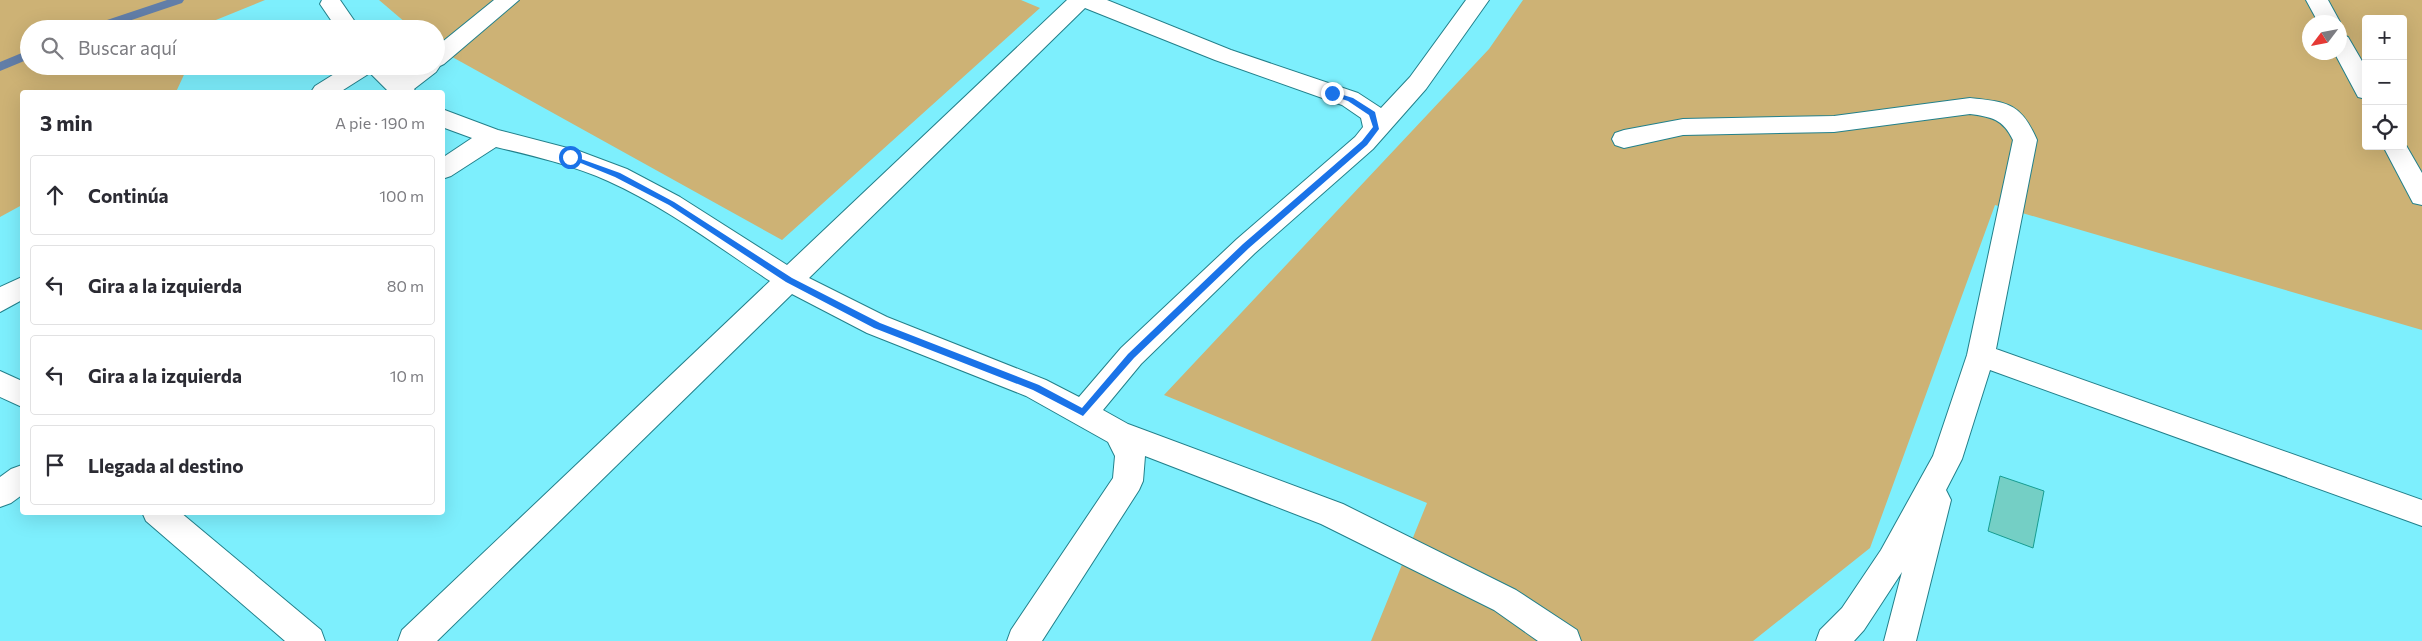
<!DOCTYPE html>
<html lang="es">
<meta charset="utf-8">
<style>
:root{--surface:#fff;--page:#f2f2f3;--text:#2b2b33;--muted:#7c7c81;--line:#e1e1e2}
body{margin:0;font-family:Commissioner,sans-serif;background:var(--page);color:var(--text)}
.controls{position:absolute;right:15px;top:15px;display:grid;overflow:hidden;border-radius:5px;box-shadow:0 5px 20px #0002}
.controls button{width:45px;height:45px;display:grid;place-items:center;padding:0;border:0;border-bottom:1px solid var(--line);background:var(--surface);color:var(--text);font:25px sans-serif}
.compass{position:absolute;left:2302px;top:15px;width:45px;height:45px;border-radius:50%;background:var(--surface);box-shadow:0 5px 20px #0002;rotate:238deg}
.stop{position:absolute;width:15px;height:15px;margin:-11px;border:4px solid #1a73e8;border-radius:50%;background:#fff}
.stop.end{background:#1a73e8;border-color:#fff;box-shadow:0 1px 5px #0008}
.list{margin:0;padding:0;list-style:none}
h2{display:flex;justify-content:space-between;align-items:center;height:65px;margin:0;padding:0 20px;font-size:21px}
h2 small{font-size:16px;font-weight:400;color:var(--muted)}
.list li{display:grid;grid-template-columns:32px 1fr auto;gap:15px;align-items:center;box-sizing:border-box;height:80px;margin:0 10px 10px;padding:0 10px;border:1px solid var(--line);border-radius:5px}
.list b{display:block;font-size:19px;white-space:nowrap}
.list em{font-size:16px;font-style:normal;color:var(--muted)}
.icon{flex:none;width:28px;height:28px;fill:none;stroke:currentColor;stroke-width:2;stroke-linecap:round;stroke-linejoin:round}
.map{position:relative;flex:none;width:2422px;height:641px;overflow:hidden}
.search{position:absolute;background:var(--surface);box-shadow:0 5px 20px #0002;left:20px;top:20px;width:425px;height:55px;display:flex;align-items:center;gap:12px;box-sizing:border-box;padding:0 18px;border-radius:28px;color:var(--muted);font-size:19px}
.panel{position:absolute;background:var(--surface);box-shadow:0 5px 20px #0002;left:20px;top:90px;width:425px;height:425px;border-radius:5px}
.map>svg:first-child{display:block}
.green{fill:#cdb275;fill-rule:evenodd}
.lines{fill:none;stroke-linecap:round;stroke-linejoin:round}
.stream{fill:#627ea8;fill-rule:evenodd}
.building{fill:#74cfc5;stroke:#179c91}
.street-casing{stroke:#23808b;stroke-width:2}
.street{fill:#fff;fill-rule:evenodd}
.route{fill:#1a73e8}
</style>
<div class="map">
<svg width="2422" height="641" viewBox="0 0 2422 641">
<rect width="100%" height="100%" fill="#7deffd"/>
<path class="green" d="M0,0H265L206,24L204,29H29V66H188L176,92H22V205L0,217Z
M379,0H1021L1040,8L782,240L436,48V29H413Z
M1523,0H2422V330L1995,205L1870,548L1753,641H1371L1427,503L1164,395L1489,49ZM2366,19H2403V146H2366ZM2310,22H2340V52H2310Z"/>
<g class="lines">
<path class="stream" d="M167,0H184L182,3L105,29H87L89,26Z
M29,50V59L0,71V62Z"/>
</g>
<path class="building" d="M2000,476L2044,491L2033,548L1988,531Z"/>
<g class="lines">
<defs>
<path id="street" d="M322,0H340L360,29H337L320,4Z
M494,0H519L444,64L440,66L436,72L414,89L416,92H389L370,73L340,92H311L315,86L347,66H391L401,75L412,66H436V47Z
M1067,0H1107L1231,50L1358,93L1381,108L1410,77L1466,0H1489L1426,89L1373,149L1255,253L1141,364L1103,410L1128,424L1343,504L1516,590L1577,630L1581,641H1538L1494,610L1321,524L1145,456L1143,481L1139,490L1042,641H1007L1011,630L1113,478L1115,456L1108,442L1026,396L867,333L792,294L437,641H398L402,630L770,281C718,247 666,207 608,181C572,165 534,156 496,147L451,176L442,179V158L472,138L442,127V109L498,130L579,151L627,169L680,197L787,265ZM1085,8L1215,60L1342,105L1361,118L1363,127L1355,137L1237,239L1121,348L1079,397L1046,380L887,317L809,278Z
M2306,0H2328L2340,22V23L2318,22Z
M2340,34L2348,37L2366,68V99L2358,97L2334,52H2340Z
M1970,98C2008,102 2021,103 2037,140L1996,349L2422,500V526L1990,370L1962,459L1946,490L1951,500L1916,641H1884L1902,572L1864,630L1854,641H1816L1820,630L1842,608L1881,550L1933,456L1967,355L2013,140C2003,119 1992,117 1970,114L1834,132L1683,135L1624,148L1615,145L1612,139L1615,133L1624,130L1683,119L1834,116Z
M2403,140L2422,173V205L2413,203L2383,146H2403Z
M22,277V300L0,312V287Z
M0,371L22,381V407L0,397Z
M22,465V495L11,503L0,507V477L11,469Z
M142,512H180L321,630L325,641H285L146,521Z"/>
</defs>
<use href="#street" class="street-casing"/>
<use href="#street" class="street"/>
</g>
<path class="route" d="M1330,91L1353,98L1375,112L1379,129L1367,145L1249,248L1134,358L1083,416L1033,390L874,328L786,282L669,205L615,177L566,157L570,155L620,173L674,202L792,278L880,323L1039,385L1082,408L1128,354L1243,244L1362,141L1373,127L1369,115L1348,101L1330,95Z"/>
</svg>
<div class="controls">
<button>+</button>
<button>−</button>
<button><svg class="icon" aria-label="locate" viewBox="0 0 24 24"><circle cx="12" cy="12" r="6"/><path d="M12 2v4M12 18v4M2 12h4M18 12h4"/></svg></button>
</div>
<svg class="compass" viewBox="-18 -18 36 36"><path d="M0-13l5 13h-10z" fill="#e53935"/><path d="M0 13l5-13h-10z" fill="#7c7c81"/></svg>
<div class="stop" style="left:570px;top:157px"></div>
<div class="stop end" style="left:1332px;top:93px"></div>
<div class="search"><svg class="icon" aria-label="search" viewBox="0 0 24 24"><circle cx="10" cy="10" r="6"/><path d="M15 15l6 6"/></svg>Buscar aquí</div>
<section class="panel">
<h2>3 min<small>A pie · 190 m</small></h2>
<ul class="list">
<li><svg class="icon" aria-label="ahead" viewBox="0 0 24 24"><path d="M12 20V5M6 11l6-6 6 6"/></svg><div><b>Continúa</b></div><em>100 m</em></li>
<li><svg class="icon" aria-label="left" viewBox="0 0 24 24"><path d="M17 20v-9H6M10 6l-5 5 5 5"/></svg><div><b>Gira a la izquierda</b></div><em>80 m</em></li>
<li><svg class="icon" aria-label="left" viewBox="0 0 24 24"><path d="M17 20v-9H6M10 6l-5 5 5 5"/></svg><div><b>Gira a la izquierda</b></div><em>10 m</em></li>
<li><svg class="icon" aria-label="arrive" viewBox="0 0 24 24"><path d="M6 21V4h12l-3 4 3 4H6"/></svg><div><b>Llegada al destino</b></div></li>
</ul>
</section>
</div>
